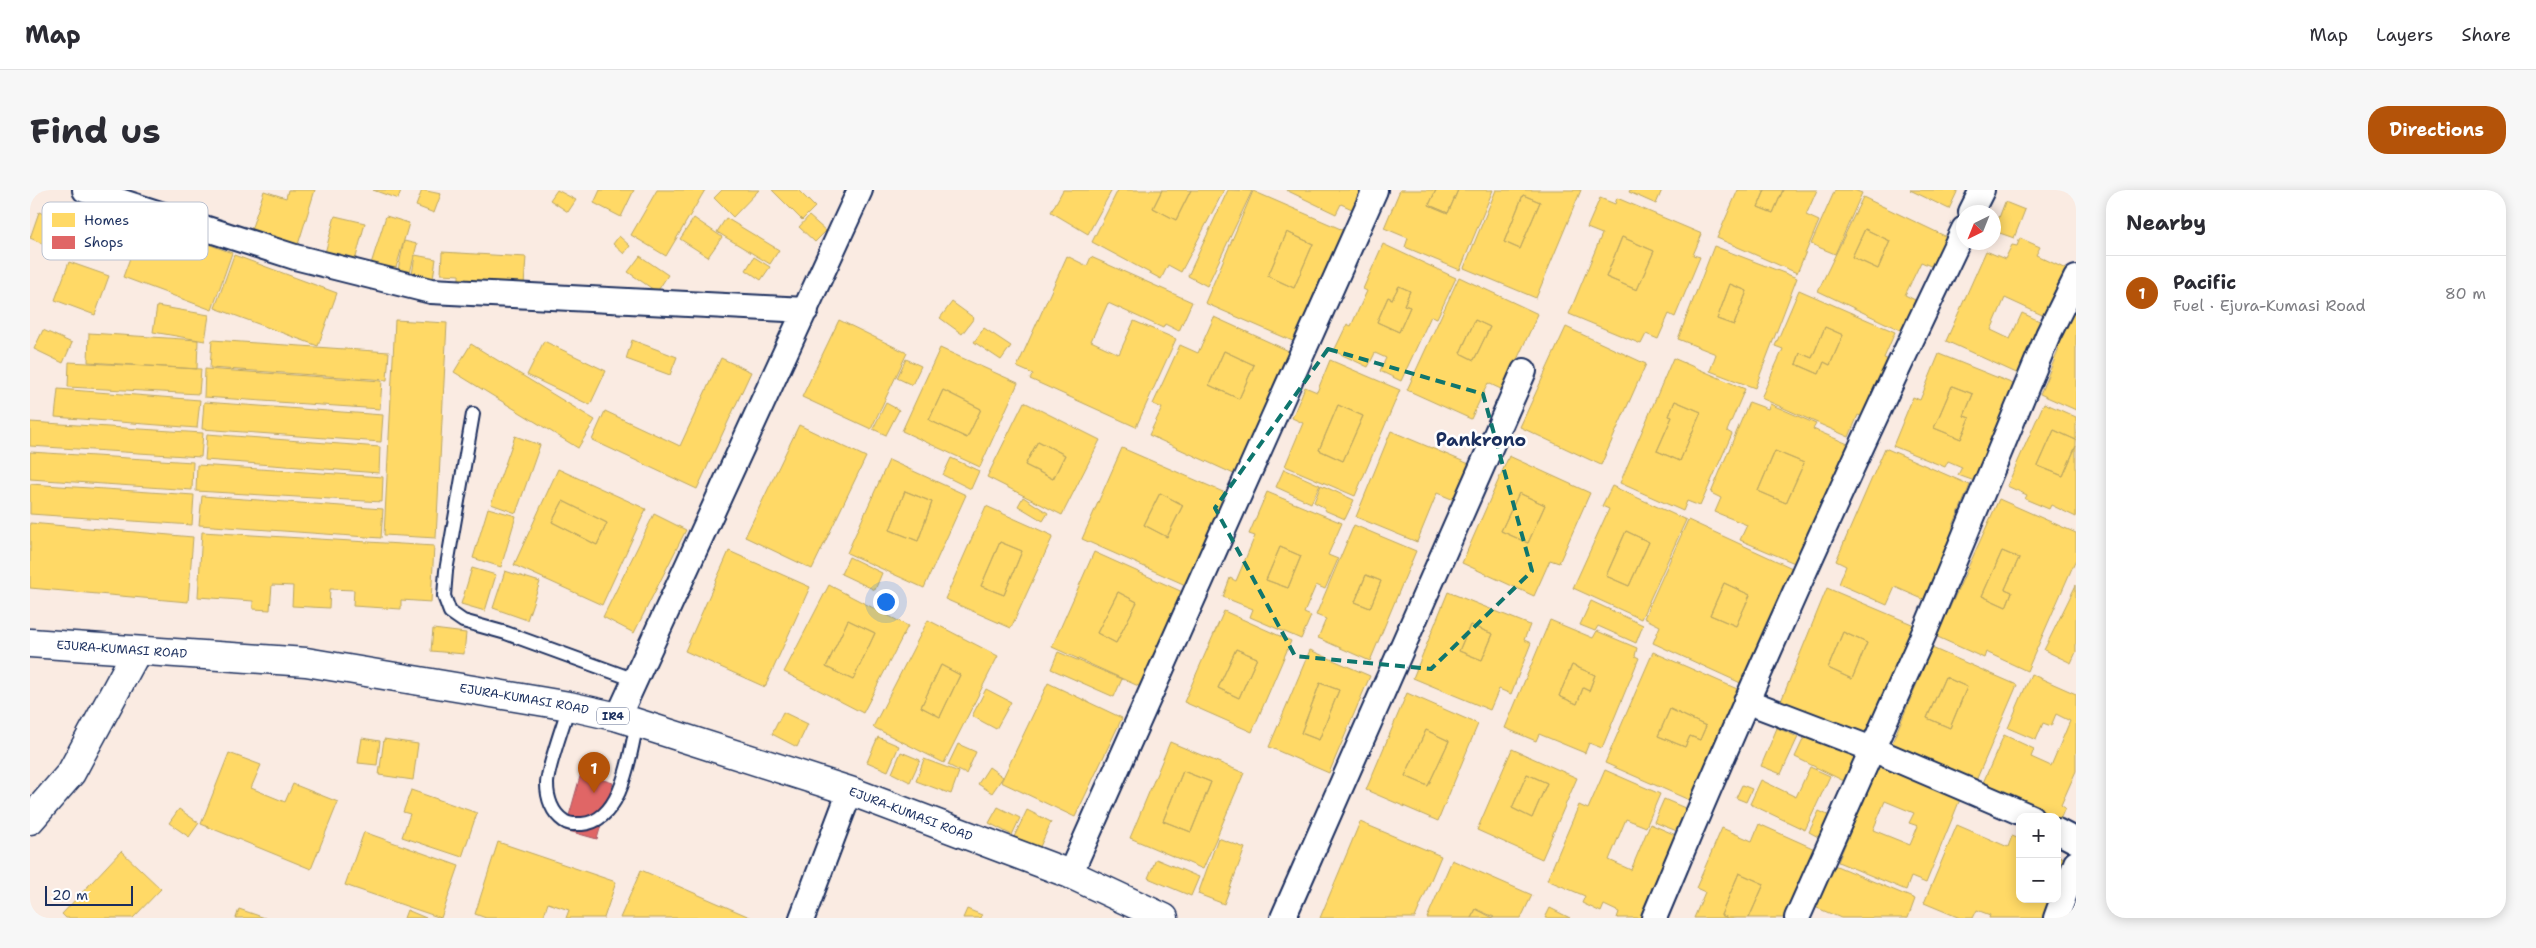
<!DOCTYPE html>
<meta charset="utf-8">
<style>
:root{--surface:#fff;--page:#f7f7f7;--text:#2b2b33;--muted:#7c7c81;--line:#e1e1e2;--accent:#b45309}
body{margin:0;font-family:"Shantell Sans",sans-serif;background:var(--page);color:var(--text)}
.controls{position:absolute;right:15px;bottom:15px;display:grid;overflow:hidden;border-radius:10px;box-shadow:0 2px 12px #0003}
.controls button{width:45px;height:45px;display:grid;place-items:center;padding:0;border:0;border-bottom:1px solid var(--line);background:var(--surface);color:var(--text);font:25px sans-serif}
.compass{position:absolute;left:1926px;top:15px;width:45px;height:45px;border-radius:50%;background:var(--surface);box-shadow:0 2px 12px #0003;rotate:223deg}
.scale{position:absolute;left:15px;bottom:12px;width:88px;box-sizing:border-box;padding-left:5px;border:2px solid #1b2f5e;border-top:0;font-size:14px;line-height:18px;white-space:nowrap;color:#1b2f5e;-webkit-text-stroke:4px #fff;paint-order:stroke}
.you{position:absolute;left:855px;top:411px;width:18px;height:18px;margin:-12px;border:4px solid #fff;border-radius:50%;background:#1a73e8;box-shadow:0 0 0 8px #1a73e833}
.badge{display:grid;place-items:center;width:32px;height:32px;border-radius:50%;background:var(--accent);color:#fff;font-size:16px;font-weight:700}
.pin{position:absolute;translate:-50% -41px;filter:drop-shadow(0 1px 2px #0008)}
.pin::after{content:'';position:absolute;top:26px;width:18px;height:15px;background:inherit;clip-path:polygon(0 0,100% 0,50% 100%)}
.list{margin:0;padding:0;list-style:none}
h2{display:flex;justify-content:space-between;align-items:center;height:65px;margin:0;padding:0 20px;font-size:21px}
h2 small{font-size:16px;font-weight:400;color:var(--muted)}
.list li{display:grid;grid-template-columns:32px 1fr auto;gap:15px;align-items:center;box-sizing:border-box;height:75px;padding:0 20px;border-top:1px solid var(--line)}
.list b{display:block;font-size:19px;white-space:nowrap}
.list p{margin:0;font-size:16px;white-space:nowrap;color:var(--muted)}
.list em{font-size:16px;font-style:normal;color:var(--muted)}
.map{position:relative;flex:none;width:2046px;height:728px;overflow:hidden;border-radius:20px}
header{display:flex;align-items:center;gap:30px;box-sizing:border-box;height:70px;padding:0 25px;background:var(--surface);border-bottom:1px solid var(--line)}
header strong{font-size:24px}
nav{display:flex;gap:28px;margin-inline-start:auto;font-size:18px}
.intro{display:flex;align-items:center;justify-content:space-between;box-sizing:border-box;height:120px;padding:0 30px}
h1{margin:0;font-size:35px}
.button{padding:12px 22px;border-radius:20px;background:var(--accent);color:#fff;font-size:18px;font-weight:700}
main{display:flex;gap:30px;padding:0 30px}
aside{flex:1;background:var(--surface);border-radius:20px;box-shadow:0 2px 12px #0003}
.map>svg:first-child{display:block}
.homes{fill:#ffd966;stroke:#bba664;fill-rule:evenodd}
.shops{fill:#e06666;stroke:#a55664}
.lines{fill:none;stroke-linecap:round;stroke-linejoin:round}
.service-casing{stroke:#1b2f5e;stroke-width:16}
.minor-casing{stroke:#1b2f5e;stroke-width:28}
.secondary-casing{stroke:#1b2f5e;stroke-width:31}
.primary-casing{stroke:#1b2f5e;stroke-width:31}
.service{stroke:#fff;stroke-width:12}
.minor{stroke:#fff;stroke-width:24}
.secondary{stroke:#fff;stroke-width:28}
.primary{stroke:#fff;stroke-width:28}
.marked{fill:none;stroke:#0f766e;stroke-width:4;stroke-dasharray:10 6;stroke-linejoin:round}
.labels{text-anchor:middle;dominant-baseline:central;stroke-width:5;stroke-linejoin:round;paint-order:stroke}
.shield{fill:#fff;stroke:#5f6d8e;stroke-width:1}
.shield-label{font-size:11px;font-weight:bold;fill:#1b2f5e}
.street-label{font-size:12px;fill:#1b2f5e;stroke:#fff}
.district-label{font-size:18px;font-weight:bold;fill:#1b2f5e;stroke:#fff}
.key{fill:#fff;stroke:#bbc1cf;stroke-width:1}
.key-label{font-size:14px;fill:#1b2f5e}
</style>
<header>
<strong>Map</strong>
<nav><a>Map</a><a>Layers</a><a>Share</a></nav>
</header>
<div class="intro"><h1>Find us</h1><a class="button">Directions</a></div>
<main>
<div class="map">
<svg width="2046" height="728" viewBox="0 0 2046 728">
<rect width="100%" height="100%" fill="#faebe2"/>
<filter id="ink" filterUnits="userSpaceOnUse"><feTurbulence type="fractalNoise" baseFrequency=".02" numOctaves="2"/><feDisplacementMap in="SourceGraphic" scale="10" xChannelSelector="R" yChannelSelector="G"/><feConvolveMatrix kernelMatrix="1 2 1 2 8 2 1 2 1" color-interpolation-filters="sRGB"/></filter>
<g filter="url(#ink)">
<path class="homes" d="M258,0H285L266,61L219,46L234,1L256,8Z
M343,0H371L368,9Z
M392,0L411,4L404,23L386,16Z
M527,0L546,10L538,22L520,10Z
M570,0H604L591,27L564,13Z
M627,0H675L636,66L601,45Z
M692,0H729L703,27L684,8Z
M742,0H768L785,17L772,30Z
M1033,0H1082L1058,44L1021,22Z
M1088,0H1132L1123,18L1146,30L1161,0H1194L1151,82L1138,75L1131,89L1062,52Z
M1132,0H1161L1146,30L1123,18Z
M1198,0L1222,1L1177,96L1158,86Z
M1256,0H1334L1324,20L1311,14L1306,24Z
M1370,0H1406L1399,15L1418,23L1428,0H1463L1430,80L1375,57L1378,48L1354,38Z
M1406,0H1428L1418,23L1399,15Z
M1466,0H1551L1506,108L1434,78ZM1493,5L1510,12L1490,59L1474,52Z
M1600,0H1632L1626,14L1599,2Z
M1708,0H1735L1728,17L1743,23L1753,0H1787L1776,25L1789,31L1767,83L1687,48Z
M1735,0H1753L1743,23L1728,17Z
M1805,0H1824L1832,3L1805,64L1781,54Z
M1880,0H1928L1919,19Z
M1223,1L1313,40L1265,152L1175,113ZM1257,42L1283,54L1264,98L1238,86Z
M1493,5L1510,12L1490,59L1474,52Z
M1833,7L1917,47L1903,77L1891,72L1875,105L1887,111L1872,141L1788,101ZM1835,39L1860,51L1848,79L1822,67Z
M1570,8L1585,14L1587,8L1672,44L1663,65L1670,67L1645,127L1639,124L1628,149L1616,144L1611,154L1539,124L1572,44L1557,38ZM1592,47L1624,61L1607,100L1576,87Z
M1975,12L1995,20L1984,48L1964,41Z
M9,22L30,31L20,57L0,48Z
M305,26L335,33L325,71L295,63Z
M356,26L379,33L365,81L341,74Z
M779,26L796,41L785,52L769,37Z
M664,28L692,47L678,67L650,49Z
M696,28L749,60L740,74L687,42Z
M114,30L202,63L182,120L93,87Z
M1835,39L1860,51L1848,79L1822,67Z
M1257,42L1283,54L1264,98L1238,86Z
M589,46L600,56L594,64L583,54Z
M1592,47L1624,61L1607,100L1576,87Z
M1990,48L2010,57L2006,65L2040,81L2023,130L1975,108L1961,140L1980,149L1992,123L2016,134L1993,186L1916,151L1956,61L1975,69L1982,55L1987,56Z
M374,51L387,54L380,83L368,80Z
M1353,54L1426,88L1407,128L1401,126L1371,191L1350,181L1356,168L1345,163L1338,177L1304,161L1317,134L1321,136L1337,101L1333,99ZM1369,96L1380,101L1374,115L1380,117L1369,142L1347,132L1358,107L1362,109Z
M1684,56L1767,88L1725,198L1680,181L1686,164L1648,149ZM1700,94L1717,101L1704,135L1687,129Z
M412,62L496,67L494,95L429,92V85L411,84Z
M204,65L307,103L288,156L185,118Z
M385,65L406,69L403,88L382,85Z
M610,66L638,85L627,102L598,82Z
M1037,66L1057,76L1061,67L1162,112L1149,141L1135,134L1133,138L1078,113L1061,151L1089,164L1104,131L1146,149L1106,237L1000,189L1003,184L987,177Z
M724,67L740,77L731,90L716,80Z
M39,72L79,86L65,125L25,110Z
M1429,87L1508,124L1473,200L1458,193L1441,229L1377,200ZM1445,130L1460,137L1444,170L1430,163Z
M1700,94L1717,101L1704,135L1687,129Z
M1369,96L1380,101L1374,115L1380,117L1369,142L1347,132L1358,107L1362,109Z
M1769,100L1865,142L1854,168L1859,170L1833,227L1828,225L1819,247L1731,208L1753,159L1745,156ZM1795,137L1813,145L1800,175L1794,172L1789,184L1766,174L1770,163L1782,168Z
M2046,104V220L2010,204L2029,159L2024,156Z
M922,112L944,128L932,144L910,128Z
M127,116L179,125L175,151L123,142Z
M1184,127L1261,162L1206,285L1119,245L1132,218L1123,214L1150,155L1168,163ZM1194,161L1224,175L1209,209L1179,195Z
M365,130L417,133L406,348L354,345Z
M809,130L877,163L841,239L772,207Z
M1445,130L1460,137L1444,170L1430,163Z
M1536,137L1616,174L1571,275L1490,237Z
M1795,137L1813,145L1800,175L1794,172L1789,184L1766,174L1770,163L1782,168Z
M954,138L981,156L971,170L944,152Z
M13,140L42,153L33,173L4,159Z
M59,143L168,150L167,179L58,172Z
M182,150L359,162L357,190L180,178Z
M602,150L647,167L640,185L596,169Z
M514,151L576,181L560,215L497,185Z
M441,154L565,230L548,258L424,182Z
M910,158L988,193L950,277L872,241ZM913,200L951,219L937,248L899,230Z
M1194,161L1224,175L1209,209L1179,195Z
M1909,164L1991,197L1950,293L1928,285L1932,277L1918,271L1915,277L1863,256L1883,207L1890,210ZM1922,196L1943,204L1934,226L1940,228L1931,249L1904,238Z
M691,168L721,182L667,299L562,250L575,221L650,256Z
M1643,168L1715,199L1697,241L1702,244L1670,316L1657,311L1653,321L1590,293ZM1645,211L1671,222L1650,271L1627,261L1642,227L1639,226Z
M876,169L891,176L882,195L867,188Z
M1300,170L1370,200L1325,306L1255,276L1273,233L1262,228L1275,197L1287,202ZM1308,215L1333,226L1313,271L1289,260Z
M39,172L171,179L169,204L38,197Z
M175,179L352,191L350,219L174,207Z
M1922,196L1943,204L1934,226L1940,228L1931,249L1904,238Z
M28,199L170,210L167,238L25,227Z
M913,200L951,219L937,248L899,230Z
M1645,211L1671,222L1650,271L1627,261L1642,227L1639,226Z
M174,212L353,225L351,252L172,239Z
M994,212L1070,250L1032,325L957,287ZM1008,251L1035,265L1023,289L995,275Z
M1719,212L1738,219L1740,214L1786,234L1783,239L1818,254L1767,374L1710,350L1717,335L1685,322L1691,308L1681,303ZM1745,261L1774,273L1756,313L1728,301Z
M856,213L869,220L856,245L843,239Z
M2014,213L2046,227V250L2024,240L2008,276L2033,286L2046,256V327L2021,315L2019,319L1995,309L1997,305L1977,296Z
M1308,215L1333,226L1313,271L1289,260Z
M0,232L173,243L171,267L0,256Z
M769,235L836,267L782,379L715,347Z
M2024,240L2046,250V256L2033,286L2008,276Z
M1361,241L1444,276L1429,312L1407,303L1387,352L1326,327Z
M177,244L350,257L349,283L175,270Z
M485,246L510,255L486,323L461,314Z
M1008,251L1035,265L1023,289L995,275Z
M1092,258L1200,305L1160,397L1052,349ZM1130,303L1153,315L1137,347L1114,335Z
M1855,258L1940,295L1922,338L1927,341L1897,411L1865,397L1857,415L1809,394L1816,376L1806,371Z
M1745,261L1774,273L1756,313L1728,301Z
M0,262L163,272L162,300L0,289Z
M1479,266L1560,303L1529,373L1520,370L1504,406L1432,373ZM1489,303L1515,315L1498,353L1471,341Z
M921,268L949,281L941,299L913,285Z
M859,270L936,305L894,398L817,363ZM875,301L902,312L888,351L860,340Z
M167,275L353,287L352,312L166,301Z
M528,279L616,319L572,415L484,375ZM533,311L577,333L567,355L522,332Z
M1254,279L1290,295L1281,313L1246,297Z
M0,294L164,305L162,335L0,324Z
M1291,295L1324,310L1315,329L1294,320L1295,318L1284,312Z
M1582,296L1656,330L1611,429L1543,398L1579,319L1572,316ZM1596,341L1619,352L1599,396L1576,386Z
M875,301L902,312L888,351L860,340Z
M1237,302L1312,333L1298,365L1308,369L1295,399L1286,395L1274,423L1281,426L1271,449L1220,427L1223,419L1193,407L1200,388L1206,391L1225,346L1219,344ZM1250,357L1271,366L1258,398L1236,390Z
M1130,303L1153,315L1137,347L1114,335Z
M1489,303L1515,315L1498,353L1471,341Z
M172,306L353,319L351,348L169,335Z
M993,307L1018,323L1013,331L988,316Z
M1969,309L2046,343V369L1997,481L1956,462L1954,468L1901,444L1911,421L1917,424ZM1972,361L1989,368L1975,399L1982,402L1976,417L1952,406Z
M533,311L577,333L567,355L522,332Z
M956,316L1023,346L981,438L915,409ZM970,352L992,361L974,405L951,396Z
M458,318L486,326L471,377L443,368Z
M624,324L656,340L604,443L573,427Z
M1658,330L1762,378L1752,399L1762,404L1715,495L1623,453L1630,436L1614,428ZM1694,393L1720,405L1706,436L1680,425Z
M0,333L163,347L158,412L0,398Z
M1324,335L1386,361L1340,471L1288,448L1296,429L1286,425ZM1336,385L1351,391L1340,418L1325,412Z
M1596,341L1619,352L1599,396L1576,386Z
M172,342L404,356L401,412L371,410V419L323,416L324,400L300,399L299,418L262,416L263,396L242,395L240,420L223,419V411L168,407Z
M970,352L992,361L974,405L951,396Z
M1250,357L1271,366L1258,398L1236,390Z
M699,361L780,397L735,497L655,461Z
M1972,361L1989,368L1975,399L1982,402L1976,417L1952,406Z
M1064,362L1157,404L1115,499L1022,457ZM1088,402L1107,412L1086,453L1067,443Z
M819,367L852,383L845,400L811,384Z
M442,378L466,385L455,421L431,414Z
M475,381L510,392L497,430L463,418Z
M1336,385L1351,391L1340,418L1325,412Z
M1694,393L1720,405L1706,436L1680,425Z
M799,395L878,436L833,523L754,482ZM818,430L845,443L823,490L796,477Z
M2046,395V462L2041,473L2014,460Z
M1797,398L1889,437L1840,554L1749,516ZM1813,442L1837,453L1822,489L1798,478Z
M1088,402L1107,412L1086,453L1067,443Z
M1418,402L1500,435L1494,450L1501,453L1481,504L1469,499L1460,520L1383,488ZM1440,435L1463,444L1452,470L1429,461Z
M1561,411L1613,435L1606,453L1568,436L1565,441L1550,435Z
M1194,421L1261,451L1222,542L1154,512ZM1206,459L1227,468L1209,508L1188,498Z
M818,430L845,443L823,490L796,477Z
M898,430L968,466L914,573L843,537ZM911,475L930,485L910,527L891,517Z
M1520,430L1563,448L1567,441L1607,458L1605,466L1609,468L1572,558L1559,553L1555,563L1509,544L1506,551L1475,538ZM1542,475L1565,485L1559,501L1553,498L1547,514L1529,506Z
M1440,435L1463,444L1452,470L1429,461Z
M403,439L436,443L434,464L401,461Z
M1813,442L1837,453L1822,489L1798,478Z
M1902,458L1987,495L1945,593L1859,560ZM1915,487L1937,497L1920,538L1897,528Z
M1206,459L1227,468L1209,508L1188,498Z
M1280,460L1340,486L1299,583L1239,557ZM1290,493L1309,500L1289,550L1271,543Z
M1028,462L1092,489L1084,507L1021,479Z
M1623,462L1714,502L1666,613L1575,573ZM1640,519L1676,536L1670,550L1660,546L1655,557L1628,546Z
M911,475L930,485L910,527L891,517Z
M1542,475L1565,485L1559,501L1553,498L1547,514L1529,506Z
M2001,484L2046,504V581L2031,615L2035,618L2028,634L2027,627H2013L1952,595L1974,545L2004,559L2001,567L2021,576L2040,531L2026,524L2021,536L2013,533L2006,550L1978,538Z
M1915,487L1937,497L1920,538L1897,528Z
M1018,493L1092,528L1045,627L971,592Z
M1290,493L1309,500L1289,550L1271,543Z
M956,499L981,512L966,539L942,526Z
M1377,503L1448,534L1408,631L1336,600ZM1396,540L1419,551L1398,596L1375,586Z
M1640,519L1676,536L1670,550L1660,546L1655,557L1628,546Z
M753,522L778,534L767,557L742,544Z
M1747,538L1768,547L1751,584L1731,576Z
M1396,540L1419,551L1398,596L1375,586Z
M1777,541L1829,566L1816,592L1765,567Z
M848,547L869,556L858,581L837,572Z
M332,548L350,551L347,575L328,573Z
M354,549L388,554L383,590L349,585Z
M1140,552L1214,583L1173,679L1100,648ZM1153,581L1181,592L1161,642L1133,631Z
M928,554L946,562L936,584L918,575Z
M1482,559L1547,588L1512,669L1447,640ZM1497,584L1517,593L1502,628L1482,618Z
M871,562L890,570L880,592L862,583Z
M199,563L231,575L221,598L255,612L263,594L308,612L281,679L171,634Z
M1851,568L1933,602L1896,693L1881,687L1876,700L1808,672ZM1855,611L1884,623L1879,633L1888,636L1880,655L1843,640Z
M894,569L929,582L921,604L886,591Z
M959,577L973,587L962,603L948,594Z
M1780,577L1800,586L1775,640L1720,614L1731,590L1766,607Z
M1575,580L1630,604L1616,637L1596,629L1579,670L1601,680L1620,634L1648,646L1613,728H1587L1589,722L1574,715L1571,722L1552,713L1555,706L1517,690L1549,615L1558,619Z
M1153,581L1181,592L1161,642L1133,631Z
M1497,584L1517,593L1502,628L1482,618Z
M1712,595L1722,599L1716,612L1706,608Z
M381,600L447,623L432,667L372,647L380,624L373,622Z
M1634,609L1662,621L1652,643L1624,632Z
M968,617L990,628L982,645L959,633Z
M149,619L169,633L159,647L139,633Z
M997,620L1021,632L1009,659L984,647Z
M1789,621L1802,627L1792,649L1779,642Z
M1330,632L1411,666L1385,728H1290Z
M1729,634L1787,660L1757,728H1719L1734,694L1709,683L1691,725L1698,728H1664L1675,702L1666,698L1692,638L1722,651Z
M1927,635L1978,657L1982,646L1990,649V709H2026L2018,728H1959L1960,725L1947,720L1943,728H1930L1894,713Z
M334,642L429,676L411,728L315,695Z
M1188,648L1215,658L1194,714L1168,704Z
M468,652L586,692L574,728H536L539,720L518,713L513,728H456L445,724Z
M91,661L131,699L103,728H36L32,724Z
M2027,665L2042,672L2027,707Z
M1126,669L1169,687L1161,706L1118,688Z
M1422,670L1502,705L1491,728H1463L1446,719L1441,728H1397Z
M1797,672L1885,709L1878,728H1811L1780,715Z
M611,680L722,728H590Z
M1709,683L1734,694L1719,728H1698L1691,725Z
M1520,718L1540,728H1515Z
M209,719L235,728H206Z
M937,719L952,725L951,728H933Z
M1446,719L1464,727L1463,728H1441Z
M377,720L396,728H374Z"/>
<path class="shops" d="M551,583L583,593L567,649L535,640Z"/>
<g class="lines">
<defs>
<path id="service" d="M443,224L416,381L414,406L420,422L433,431L476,443L605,490
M539,516C534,533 517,579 517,594C517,608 522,623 534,631C539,635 545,634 552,634C593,631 600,563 607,533"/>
<path id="minor" d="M55,0L265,67L401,101L776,120
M1941,22L1952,0
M1716,511L1842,559L2001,627
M588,527L830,0
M2027,641L2046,651
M1040,684L1345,0
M772,728L820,601
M1253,728L1494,181
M1624,728C1721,495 1825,266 1934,39
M1767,728L1895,441L2018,145L2046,88
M2026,728L2046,673"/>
<path id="secondary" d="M0,630L41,583L107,461"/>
<g id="primary">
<path id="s1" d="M0,453L276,472L539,516L588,527L820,601L1040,684L1134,728"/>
</g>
</defs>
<use href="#service" class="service-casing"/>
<use href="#minor" class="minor-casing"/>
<use href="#secondary" class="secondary-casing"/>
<use href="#primary" class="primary-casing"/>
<use href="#service" class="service"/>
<use href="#minor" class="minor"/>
<use href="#secondary" class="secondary"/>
<use href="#primary" class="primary"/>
</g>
</g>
<path class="marked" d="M1298,159L1453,204L1502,381L1401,479L1265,466L1185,318Z"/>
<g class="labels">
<rect class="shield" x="567" y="517.5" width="32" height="17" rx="4"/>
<g class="shield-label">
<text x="583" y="526">IR4</text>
</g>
<g class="street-label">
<text stroke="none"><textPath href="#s1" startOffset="92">EJURA-KUMASI ROAD</textPath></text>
<text stroke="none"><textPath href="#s1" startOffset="498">EJURA-KUMASI ROAD</textPath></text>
<text stroke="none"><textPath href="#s1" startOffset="902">EJURA-KUMASI ROAD</textPath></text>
</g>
<g class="district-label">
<text x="1451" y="250">Pankrono</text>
</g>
</g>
<rect x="12" y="12" width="166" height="58" rx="8" class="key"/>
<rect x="22" y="23" width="23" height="14" fill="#ffd966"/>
<rect x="22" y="46" width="23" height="13" fill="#e06666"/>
<g class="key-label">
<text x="54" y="35">Homes</text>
<text x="54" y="57">Shops</text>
</g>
</svg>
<div class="controls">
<button>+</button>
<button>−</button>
</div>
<svg class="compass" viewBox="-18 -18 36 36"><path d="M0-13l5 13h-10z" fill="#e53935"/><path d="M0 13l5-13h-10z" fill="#7c7c81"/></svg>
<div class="scale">20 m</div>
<div class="you"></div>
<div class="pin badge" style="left:564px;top:603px">1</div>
</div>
<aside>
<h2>Nearby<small></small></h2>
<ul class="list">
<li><span class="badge">1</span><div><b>Pacific</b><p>Fuel · Ejura-Kumasi Road</p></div><em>80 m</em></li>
</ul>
</aside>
</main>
